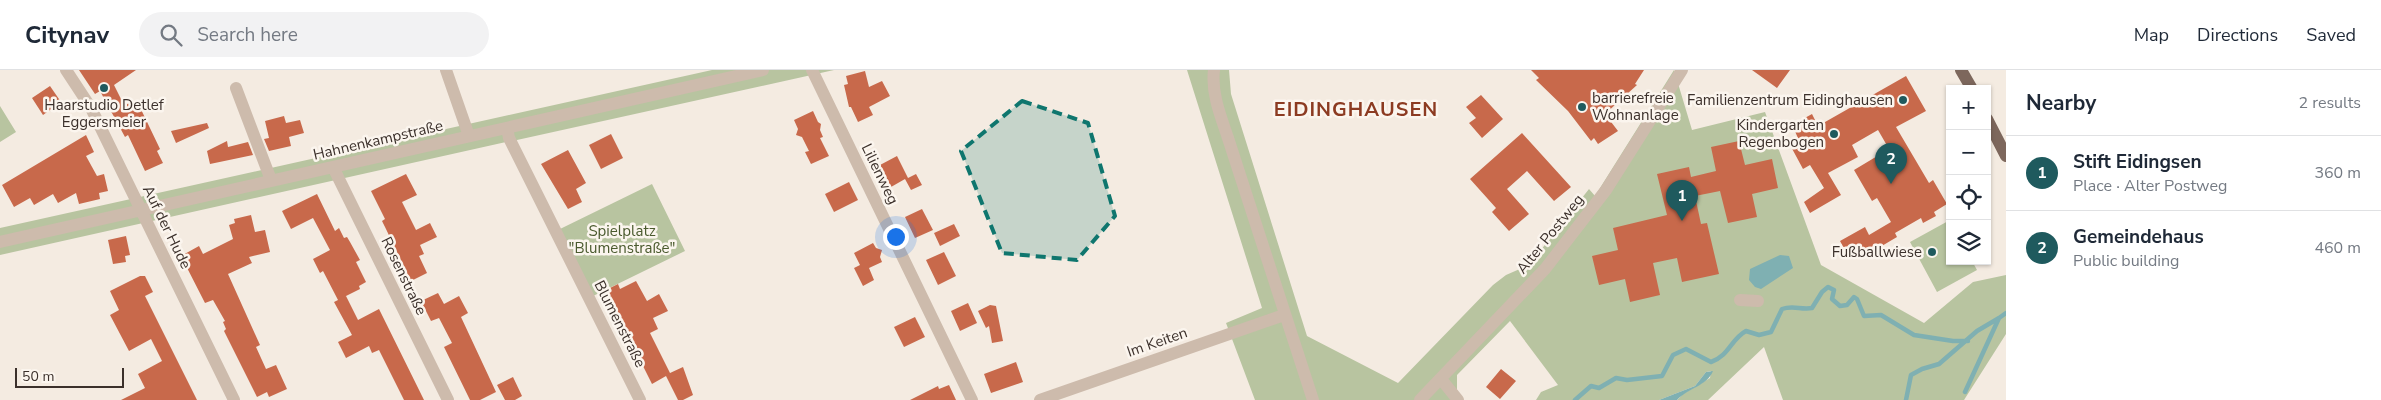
<!DOCTYPE html>
<meta charset="utf-8">
<style>
:root{--surface:#fff;--page:#f2f2f3;--text:#1f2937;--muted:#747a83;--line:#e0e1e3;--accent:#1f5a5e}
body{margin:0;font-family:"Nunito Sans",sans-serif;background:var(--page);color:var(--text)}
.controls{position:absolute;right:15px;top:15px;display:grid;overflow:hidden;border-radius:0px;box-shadow:0 1px 4px #0004}
.controls button{width:45px;height:45px;display:grid;place-items:center;padding:0;border:0;border-bottom:1px solid var(--line);background:var(--surface);color:var(--text);font:25px sans-serif}
.scale{position:absolute;left:15px;bottom:12px;width:109px;box-sizing:border-box;padding-left:5px;border:2px solid #3b302b;border-top:0;font-size:14px;line-height:18px;white-space:nowrap;color:#3b302b;-webkit-text-stroke:4px #fbf5ee;paint-order:stroke}
.you{position:absolute;left:895px;top:166px;width:18px;height:18px;margin:-12px;border:4px solid #fff;border-radius:50%;background:#1a73e8;box-shadow:0 0 0 8px #1a73e833}
.badge{display:grid;place-items:center;width:32px;height:32px;border-radius:50%;background:var(--accent);color:#fff;font-size:16px;font-weight:700}
.pin{position:absolute;translate:-50% -41px;filter:drop-shadow(0 1px 2px #0008)}
.pin::after{content:'';position:absolute;top:26px;width:18px;height:15px;background:inherit;clip-path:polygon(0 0,100% 0,50% 100%)}
.list{margin:0;padding:0;list-style:none}
h2{display:flex;justify-content:space-between;align-items:center;height:65px;margin:0;padding:0 20px;font-size:21px}
h2 small{font-size:16px;font-weight:400;color:var(--muted)}
.list li{display:grid;grid-template-columns:32px 1fr auto;gap:15px;align-items:center;box-sizing:border-box;height:75px;padding:0 20px;border-top:1px solid var(--line)}
.list b{display:block;font-size:19px;white-space:nowrap}
.list p{margin:0;font-size:16px;white-space:nowrap;color:var(--muted)}
.list em{font-size:16px;font-style:normal;color:var(--muted)}
.icon{flex:none;width:28px;height:28px;fill:none;stroke:currentColor;stroke-width:2;stroke-linecap:round;stroke-linejoin:round}
.map{position:relative;flex:none;width:2006px;height:330px;overflow:hidden}
header{display:flex;align-items:center;gap:30px;box-sizing:border-box;height:70px;padding:0 25px;background:var(--surface);border-bottom:1px solid var(--line)}
header strong{font-size:24px}
nav{display:flex;gap:28px;margin-inline-start:auto;font-size:18px}
.search{width:350px;height:45px;background:var(--page);display:flex;align-items:center;gap:12px;box-sizing:border-box;padding:0 18px;border-radius:28px;color:var(--muted);font-size:19px}
main{display:flex}
aside{flex:1;background:var(--surface)}
.map>svg:first-child{display:block}
.green{fill:#b8c4a0}
.water{fill:#7fb0b2}
.lines{fill:none;stroke-linecap:round;stroke-linejoin:round}
.stream{stroke:#7fb0b2;stroke-width:4.5}
.building{fill:#c8694b}
.minor{stroke:#cdbbac;stroke-width:12}
.major{stroke:#7d675c;stroke-width:12}
.marked{fill:#0f766e;fill-opacity:0.2;stroke:#0f766e;stroke-width:4;stroke-dasharray:10 6;stroke-linejoin:round}
.poi-dot{fill:#1f5a5e;stroke:#fbf5ee;stroke-width:2}
.labels{text-anchor:middle;dominant-baseline:central;stroke-width:5;stroke-linejoin:round;paint-order:stroke}
.poi-label{font-size:15px;fill:#3b302b;stroke:#fbf5ee;text-anchor:end}
.street-label{font-size:15px;fill:#3b302b;stroke:#fbf5ee}
.park-label{font-size:15px;fill:#4a5a2e;stroke:#fbf5ee}
.district-label{font-size:20px;font-weight:bold;letter-spacing:1px;fill:#8c3b22;stroke:#fbf5ee}
</style>
<header>
<strong>Citynav</strong>
<div class="search"><svg class="icon" aria-label="search" viewBox="0 0 24 24"><circle cx="10" cy="10" r="6"/><path d="M15 15l6 6"/></svg>Search here</div>
<nav><a>Map</a><a>Directions</a><a>Saved</a></nav>
</header>
<main>
<div class="map">
<svg width="2006" height="330" viewBox="0 0 2006 330">
<rect width="100%" height="100%" fill="#f4ebe1"/>
<path class="green" d="M712,0H834L517,70L516,73L560,159L652,114L685,181L593,226L506,72L0,185V158Z
M1187,0H1229L1231,24L1307,266L1398,313L1493,215L1506,205L1529,195L1589,119L1595,126L1674,0L1692,60L1765,42L1821,195L1924,253L1973,212L2006,205V264L1964,330H1783L1764,277L1708,330H1677L1683,324L1710,308L1711,301L1706,302L1695,316L1659,330H1536L1541,322L1558,315L1510,251L1457,305V320L1462,330H1255L1226,253L1262,238Z
M0,36L16,62L0,72Z
M1950,150V191H1972L1977,200L1937,222L1910,172Z"/>
<path class="water" d="M1780,185L1789,186L1793,198L1761,219L1755,217L1749,210L1750,199Z
M1713,301C1707,316 1688,318 1677,330H1659L1695,316L1706,302Z"/>
<g class="lines">
<path class="stream" d="M1965,322L1999,248L2006,243
M1575,330L1591,316L1599,318L1616,308L1627,310L1662,306L1673,285L1686,279L1711,292C1729,286 1731,269 1746,261L1759,265L1771,262L1782,239C1793,235 1801,240 1812,238L1822,222L1828,217L1834,220L1832,229L1840,236L1847,235L1854,227L1857,229L1864,246L1881,245L1914,265L1953,271H1968
M1906,330L1911,305L1922,299L1939,294L1977,261L1999,248"/>
</g>
<path class="building" d="M79,0H136L114,15L124,35L137,31L160,79L157,81L163,93L145,101L128,65L125,67L100,21L95,24Z
M1531,0H1644L1635,14L1637,15L1605,44L1618,61L1598,74L1594,68L1591,71L1568,41L1536,10L1539,8Z
M1752,0H1790L1777,18Z
M865,1L869,17L882,11L890,26L869,37L873,45L858,52L851,37H849L844,15L848,14L846,6Z
M1906,6L1926,41L1896,57L1929,113L1933,110L1947,134L1934,142L1936,146L1923,153L1921,148L1895,163L1897,167L1875,180L1873,176L1850,189L1840,171L1865,157L1869,165L1891,152L1877,128L1872,131L1854,100L1889,79L1878,60L1852,75L1858,87L1828,103L1841,125L1810,143L1804,132L1824,118L1810,95L1803,99L1789,73L1798,68L1792,55L1812,44L1818,56Z
M50,16L61,32L43,45L32,28Z
M1481,25L1503,49L1482,68L1469,53L1476,48L1466,37Z
M813,41L818,52L821,54L820,60L823,67L820,68L829,86L811,94L805,82L809,81L802,67L796,65L798,59L794,50Z
M284,46L286,53L300,50L304,63L289,67L291,76L269,81L264,69L269,68L265,51Z
M207,53L209,58L176,73L171,61Z
M1522,63L1571,117L1554,131L1527,101L1507,119L1529,144L1509,161L1492,142L1496,138L1470,109Z
M611,64L623,88L601,99L589,75Z
M86,65L94,82L86,86L97,106L104,104L108,121L99,123L100,129L79,134L76,123L58,133L53,124L34,135L30,128L14,137L2,115Z
M227,71L228,77L248,72L253,85L210,94L207,81Z
M1739,71L1745,95L1772,89L1778,118L1752,124L1757,147L1728,153L1720,121L1695,126L1701,154L1707,153L1719,204L1682,212L1677,188L1653,193L1660,225L1630,232L1625,209L1599,215L1592,186L1618,180L1613,158L1667,145L1657,104L1689,97L1691,107L1716,101L1711,77Z
M568,80L586,113L576,119L582,132L568,139L541,94Z
M897,86L908,108L916,104L922,115L911,120L905,109L891,117L880,95Z
M406,104L417,125L402,132L416,160L430,153L437,167L420,175L424,184L419,186L427,203L411,211L385,157L382,151L385,149L371,121Z
M849,112L858,130L834,142L825,124Z
M317,124L335,161L339,158L344,168L347,167L350,172L360,190L356,192L366,212L359,216L360,219L338,230L323,201L320,203L313,189L330,180L313,148L291,159L282,141Z
M922,139L933,160L915,168L905,147Z
M251,145L255,162L265,160L270,182L249,187L252,193L228,204L260,275L256,277L266,299L276,295L287,319L269,327L267,322L257,327L224,261L226,259L223,252L225,251L213,230L205,233L181,186L199,176L203,184L233,169L229,155L235,153L234,149Z
M954,154L960,166L940,176L934,163Z
M126,166L130,185L125,186L126,192L113,194L108,170Z
M873,173L876,178L882,180L880,187L882,192L869,198L874,210L863,216L854,198L860,195L854,183Z
M944,182L956,206L938,215L926,190Z
M140,206H145L153,222L145,226L197,330H121L145,318L138,304L162,291L151,269L129,281L110,245L119,240L110,221Z
M636,211L647,231L659,224L668,241L653,248L658,259L650,263L670,303L683,297L693,325L683,330H678L666,306L652,314L610,230L611,229L606,220L618,214L620,219Z
M438,223L444,234L459,226L468,243L461,247L496,322L480,330H470L444,277L452,273L439,248L431,251L421,231Z
M346,226L358,250L379,239L424,330H404L379,280L372,283L369,276L346,288L338,272L352,265L334,232Z
M968,233L977,253L960,261L951,241Z
M990,235L996,236L1003,271L992,273L989,256L986,258L978,241Z
M915,247L925,267L904,277L894,257Z
M1016,292L1023,312L991,323L984,304Z
M1501,299L1516,311L1500,329L1486,317Z
M513,307L522,326L515,330H505L497,315Z
M949,315L956,330H910L938,316L939,319Z"/>
<g class="lines">
<path class="minor" d="M66,0L91,38L234,330
M446,0L469,66
M812,0L972,330
M1214,0C1211,23 1221,47 1228,68L1313,330
M236,18L271,110
M507,58L509,68L640,330
M333,97L448,330
M0,172L763,0
M1740,230L1758,231
M1441,309L1458,330
M1040,330L1284,245
M1420,330L1545,199L1606,120L1682,0"/>
<path class="major" d="M1961,0L1972,19
M1987,49L2006,86"/>
</g>
<path class="marked" d="M1022,31L1088,53L1115,146L1077,190L1002,183L961,81Z"/>
<g class="poi-dot">
<circle cx="104" cy="18" r="5"/>
<circle cx="1903" cy="30" r="5"/>
<circle cx="1582" cy="37" r="5"/>
<circle cx="1834" cy="64" r="5"/>
<circle cx="1932" cy="182" r="5"/>
</g>
<g class="labels">
<g class="poi-label">
<text x="1592" y="28" text-anchor="start">barrierefreie<tspan x="1592" dy="17">Wohnanlage</tspan></text>
<text x="1893" y="30">Familienzentrum Eidinghausen</text>
<text x="104" y="35" text-anchor="middle">Haarstudio Detlef<tspan x="104" dy="17">Eggersmeier</tspan></text>
<text x="1824" y="55">Kindergarten<tspan x="1824" dy="17">Regenbogen</tspan></text>
<text x="1922" y="182">Fußballwiese</text>
</g>
<g class="street-label">
<text transform="translate(378 70) rotate(-13)">Hahnenkampstraße</text>
<text transform="translate(880 104) rotate(64)">Lilienweg</text>
<text transform="translate(167 157) rotate(64)">Auf der Hude</text>
<text transform="translate(1550 164) rotate(-51)">Alter Postweg</text>
<text transform="translate(404 206) rotate(64)">Rosenstraße</text>
<text transform="translate(620 254) rotate(63)">Blumenstraße</text>
<text transform="translate(1157 272) rotate(-19)">Im Keiten</text>
</g>
<g class="park-label">
<text x="622" y="161">Spielplatz<tspan x="622" dy="17">"Blumenstraße"</tspan></text>
</g>
<g class="district-label">
<text x="1356" y="39">EIDINGHAUSEN</text>
</g>
</g>
</svg>
<div class="controls">
<button>+</button>
<button>−</button>
<button><svg class="icon" aria-label="locate" viewBox="0 0 24 24"><circle cx="12" cy="12" r="6"/><path d="M12 2v4M12 18v4M2 12h4M18 12h4"/></svg></button>
<button><svg class="icon" aria-label="layers" viewBox="0 0 24 24"><path d="M12 4l9 5-9 5-9-5zM3 14l9 5 9-5"/></svg></button>
</div>
<div class="scale">50 m</div>
<div class="you"></div>
<div class="pin badge" style="left:1682px;top:151px">1</div>
<div class="pin badge" style="left:1891px;top:114px">2</div>
</div>
<aside>
<h2>Nearby<small>2 results</small></h2>
<ul class="list">
<li><span class="badge">1</span><div><b>Stift Eidingsen</b><p>Place · Alter Postweg</p></div><em>360 m</em></li>
<li><span class="badge">2</span><div><b>Gemeindehaus</b><p>Public building</p></div><em>460 m</em></li>
</ul>
</aside>
</main>
